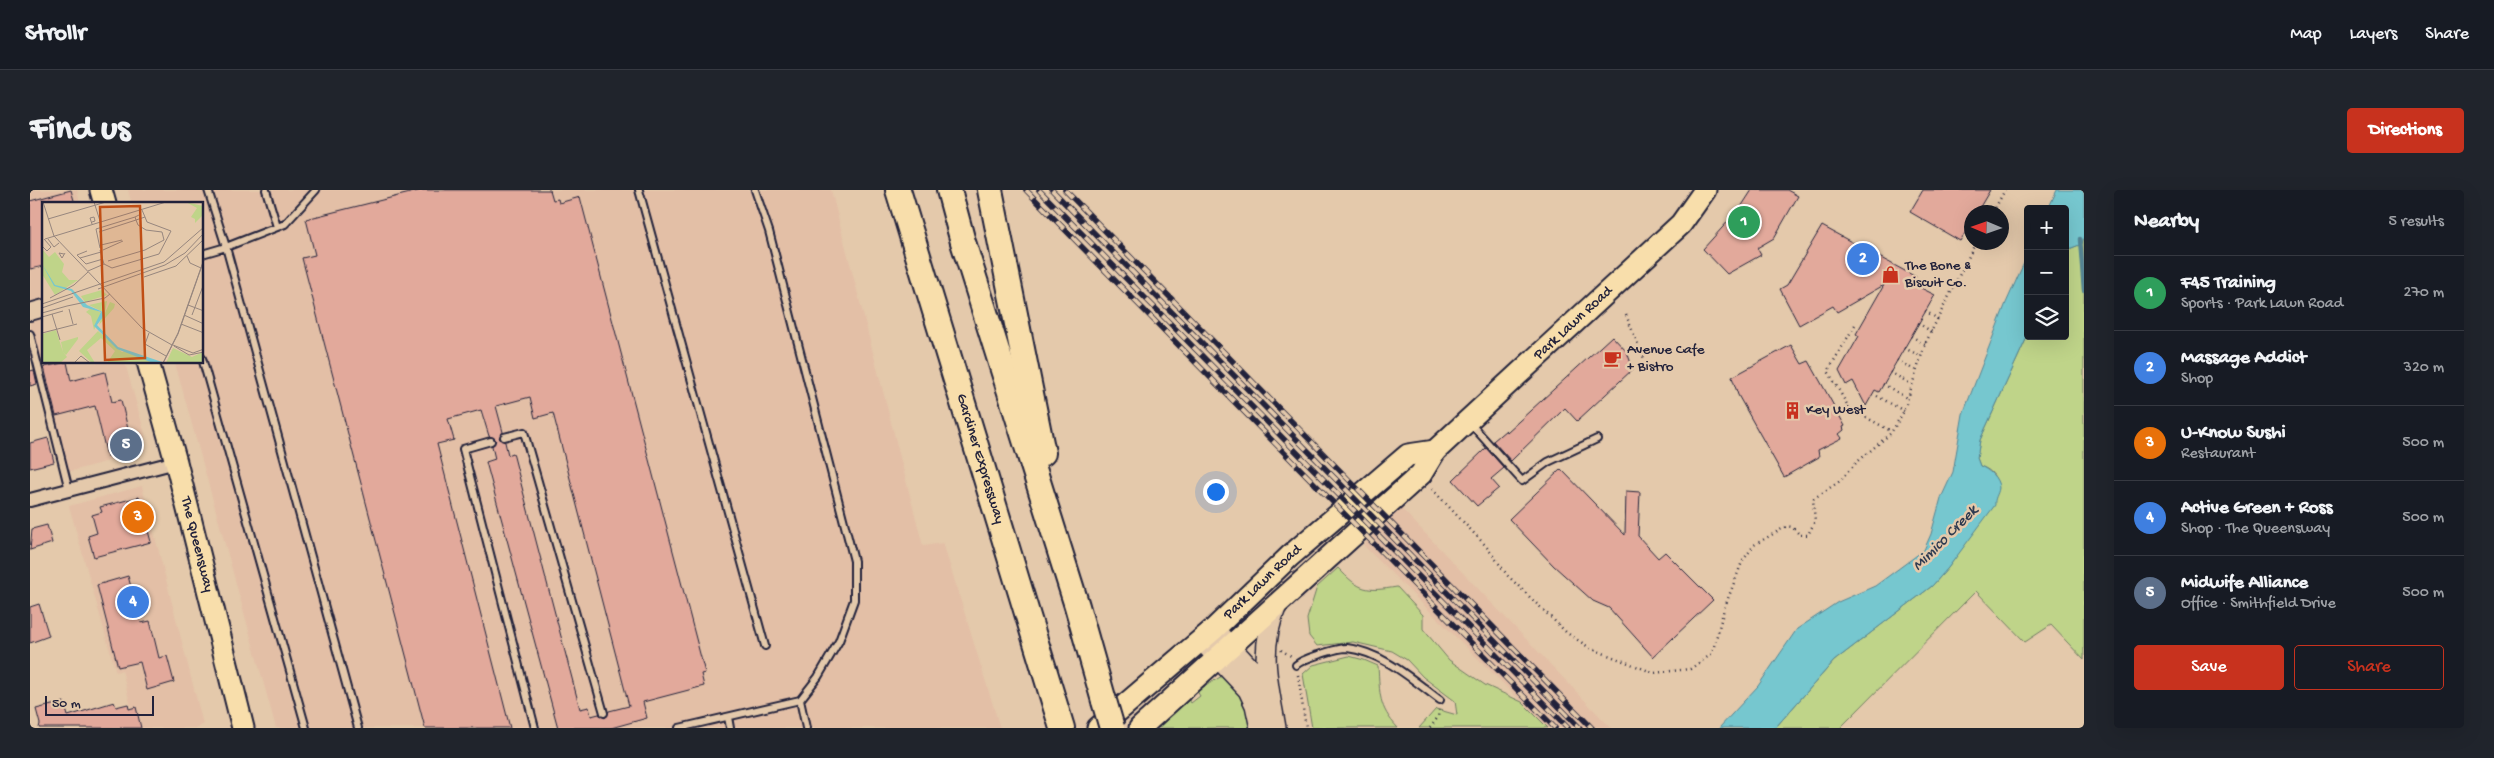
<!DOCTYPE html>
<meta charset="utf-8">
<style>
:root{--surface:#171b24;--page:#20242c;--text:#f1f3f6;--muted:#9ea1a6;--line:#363941;--accent:#c8321e}
body{margin:0;font-family:"Gochi Hand",sans-serif;background:var(--page);color:var(--text)}
.controls{position:absolute;right:15px;top:15px;display:grid;overflow:hidden;border-radius:5px;box-shadow:0 5px 20px #0002}
.controls button{width:45px;height:45px;display:grid;place-items:center;padding:0;border:0;border-bottom:1px solid var(--line);background:var(--surface);color:var(--text);font:25px sans-serif}
.compass{position:absolute;left:1934px;top:15px;width:45px;height:45px;border-radius:50%;background:var(--surface);box-shadow:0 5px 20px #0002;rotate:272deg}
.scale{position:absolute;left:15px;bottom:12px;width:109px;box-sizing:border-box;padding-left:5px;border:2px solid #22223b;border-top:0;font-size:14px;line-height:18px;white-space:nowrap;color:#22223b;-webkit-text-stroke:4px #e4c9ab;paint-order:stroke}
.you{position:absolute;left:1185px;top:301px;width:18px;height:18px;margin:-12px;border:4px solid #fff;border-radius:50%;background:#1a73e8;box-shadow:0 0 0 8px #1a73e833}
.badge{display:grid;place-items:center;width:32px;height:32px;border-radius:50%;background:var(--accent);color:#fff;font-size:16px;font-weight:700}
.pin{position:absolute;translate:-50% -50%;border:2px solid #fff;box-shadow:0 1px 5px #0006}
.list{margin:0;padding:0;list-style:none}
h2{display:flex;justify-content:space-between;align-items:center;height:65px;margin:0;padding:0 20px;font-size:21px}
h2 small{font-size:16px;font-weight:400;color:var(--muted)}
.list li{display:grid;grid-template-columns:32px 1fr auto;gap:15px;align-items:center;box-sizing:border-box;height:75px;padding:0 20px;border-top:1px solid var(--line)}
.list b{display:block;font-size:19px;white-space:nowrap}
.list p{margin:0;font-size:16px;white-space:nowrap;color:var(--muted)}
.list em{font-size:16px;font-style:normal;color:var(--muted)}
.actions{display:flex;gap:10px;padding:15px 20px}
.actions a{flex:1;padding:11px 0;border:1px solid var(--accent);border-radius:5px;text-align:center;font-size:18px;color:var(--accent)}
.actions .main{background:var(--accent);color:#fff}
.icon{flex:none;width:28px;height:28px;fill:none;stroke:currentColor;stroke-width:2;stroke-linecap:round;stroke-linejoin:round}
.map{position:relative;flex:none;width:2054px;height:538px;overflow:hidden;border-radius:5px}
header{display:flex;align-items:center;gap:30px;box-sizing:border-box;height:70px;padding:0 25px;background:var(--surface);border-bottom:1px solid var(--line)}
header strong{font-size:24px}
nav{display:flex;gap:28px;margin-inline-start:auto;font-size:18px}
.intro{display:flex;align-items:center;justify-content:space-between;box-sizing:border-box;height:120px;padding:0 30px}
h1{margin:0;font-size:35px}
.button{padding:12px 22px;border-radius:5px;background:var(--accent);color:#fff;font-size:18px;font-weight:700}
main{display:flex;gap:30px;padding:0 30px}
aside{flex:1;background:var(--surface);border-radius:5px;box-shadow:0 5px 20px #0002}
.map>svg:first-child{display:block}
.built{fill:#e3bfa6}
.green{fill:#bfd489;stroke:#707b62}
.water{fill:#76c7cf;stroke:#548594}
.lines{fill:none;stroke-linecap:round;stroke-linejoin:round}
.stream{stroke:#548594;stroke-width:4.5}
.building{fill:#e2a99b;stroke:#22223b;fill-rule:evenodd}
.service-casing{stroke:#22223b;stroke-width:10}
.minor-casing{stroke:#22223b;stroke-width:16}
.tertiary-casing{stroke:#22223b;stroke-width:20}
.secondary-casing{stroke:#22223b;stroke-width:22}
.primary-casing{stroke:#22223b;stroke-width:25}
.motorway-casing{stroke:#22223b;stroke-width:28}
.path{stroke:#22223b;stroke-width:2.5;stroke-dasharray:1 4;stroke-linecap:butt}
.service{stroke:#e4c9ab;stroke-width:6}
.minor{stroke:#e4c9ab;stroke-width:12}
.tertiary{stroke:#e4c9ab;stroke-width:16}
.secondary{stroke:#e4c9ab;stroke-width:19}
.primary{stroke:#f8deab;stroke-width:21}
.motorway{stroke:#f8deab;stroke-width:24}
.rail-casing{stroke:#22223b;stroke-width:5.5}
.rail{stroke:#e4c9ab;stroke-width:4;stroke-dasharray:11;stroke-linecap:butt}
.motorway-bridge-casing{stroke:#22223b;stroke-width:28;stroke-linecap:butt}
.motorway-bridge{stroke:#f8deab;stroke-width:24}
.labels{text-anchor:middle;dominant-baseline:central;stroke-width:5;stroke-linejoin:round;paint-order:stroke}
.poi-label{font-size:15px;fill:#22223b;stroke:#e4c9ab;text-anchor:start}
.street-label{font-size:15px;fill:#22223b;stroke:#e4c9ab}
.water-label{font-size:16px;font-style:italic;fill:#2f3b51;stroke:#e4c9ab}
.inset-road{fill:none;stroke:#96867e;stroke-width:1}
.view{fill:#c04e15;fill-opacity:0.15;stroke:#c04e15;stroke-width:2.5}
.inset-edge{fill:none;stroke:#22223b;stroke-width:2.5}
</style>
<header>
<strong>Strollr</strong>
<nav><a>Map</a><a>Layers</a><a>Share</a></nav>
</header>
<div class="intro"><h1>Find us</h1><a class="button">Directions</a></div>
<main>
<div class="map">
<svg width="2054" height="538" viewBox="0 0 2054 538">
<rect width="100%" height="100%" fill="#e4c9ab"/>
<filter id="ink" filterUnits="userSpaceOnUse"><feTurbulence type="fractalNoise" baseFrequency=".02" numOctaves="2"/><feDisplacementMap in="SourceGraphic" scale="10" xChannelSelector="R" yChannelSelector="G"/><feConvolveMatrix kernelMatrix="1 2 1 2 8 2 1 2 1" color-interpolation-filters="sRGB"/></filter>
<g filter="url(#ink)">
<path class="built" d="M0,0H47L50,14H14V172L95,173L115,244V261L31,284L0,163Z
M98,0H801L893,356L913,353L970,538H246L145,173L172,172V14H102Z
M112,296L173,534L168,538H106L92,480L86,482L39,316Z
M1371,318L1581,538H1518L1333,355Z"/>
<path class="green" d="M2054,46V470L2021,435L1995,452L1946,401L1810,538H1745L1804,471L1902,396L1918,378L1964,311C1970,295 1968,282 1950,276L1947,268L1950,250L1998,145L2035,146V66L2039,59L2051,54Z
M1308,378C1330,401 1336,402 1367,397L1393,425V439L1419,470L1455,495L1492,512L1518,538H1389L1406,519L1427,525L1425,511L1393,487L1377,470L1362,461L1323,452L1287,456L1279,446L1277,429L1287,397Z
M1319,466L1334,470L1348,476C1350,504 1348,517 1368,538H1282L1273,484L1283,475Z
M1192,486L1215,508L1222,538H1126L1159,510L1161,513L1170,506L1167,501Z"/>
<path class="water" d="M2027,0H2054V46L2052,54L2039,59L2035,66V19H2018Z
M1998,64V145L1950,250L1947,268L1950,276C1958,279 1969,288 1969,298C1968,305 1964,308 1965,315L1918,378L1902,396L1804,471L1745,538H1689L1728,496L1767,439L1808,412L1845,396L1894,360L1901,344L1911,308L1923,282L1933,224L1976,113Z"/>
<g class="lines">
<path class="stream" d="M2050,49L2054,100"/>
</g>
<path class="building" d="M41,0L45,14H14V76L0,79V11Z
M392,0H520L523,10L528,9L529,13L550,7L675,483L671,484L674,496L613,512L617,528L581,538H528L456,272L465,269L462,256L466,250L459,246L451,220L418,229L424,250L407,254L480,538H395L272,68L285,65L276,29ZM500,207L505,228L523,223L599,516L579,521L575,528L569,524L561,526L559,517L550,519L483,263L478,265L475,252L469,248L473,242L466,216Z
M1722,0H1757L1768,6L1744,48L1727,58L1731,65L1697,84L1673,59L1711,17Z
M1893,0H1960L1947,22H1942V32L1930,51L1880,22Z
M1792,36L1886,87L1884,91L1890,95L1889,97L1905,105L1849,202L1845,200L1836,216L1823,191L1816,195L1809,181L1829,146L1826,144L1854,95L1807,122L1803,116L1769,135L1750,99L1757,95Z
M1582,146L1597,162L1603,179L1547,231L1535,218L1481,271L1463,251L1476,240L1477,242Z
M1761,155L1772,174L1779,171L1815,236L1813,237L1814,240L1809,244L1812,248L1788,260L1789,267L1754,287L1708,205L1702,187Z
M37,172L41,191L75,182L82,212L91,210L103,260L77,266L65,216L26,226L14,177Z
M4,180L7,194L0,196V181Z
M18,248L24,272L0,278V253Z
M1456,258L1474,278L1461,289L1469,298L1447,316L1423,290Z
M1531,279L1595,345L1596,301L1610,302L1608,346L1628,368L1635,362L1683,410L1623,467L1579,418L1563,411L1524,376L1479,329Z
M109,307L121,352L64,367L58,346L67,343L62,325L72,322L70,317Z
M17,335L22,353L0,360L2,339Z
M98,386L111,433L120,431L129,468L137,466L144,492L117,500L110,472L88,477L67,395Z
M9,414L19,446L0,453V417Z
M34,512L38,526L84,512L86,517L98,514L99,519L106,517L111,538H9L10,534L6,519Z"/>
<g class="lines">
<defs>
<path id="service" d="M178,0L196,57L255,34L286,0
M236,0L247,37
M609,0L735,456
M172,64L196,57L328,538
M0,144L39,300
M172,168L276,538
M1440,233L1492,291L1518,272L1567,249
M474,247L494,242L574,523
M461,251L433,259L505,538
M1266,475C1273,469 1282,467 1291,464C1298,462 1308,458 1317,458C1352,462 1383,490 1410,510
M770,510L776,538
M698,527L700,538
M649,538L770,510L788,487L809,451L824,410V371L739,41L725,0"/>
<path id="minor" d="M0,310L146,272"/>
<path id="tertiary" d="M0,122L14,118"/>
<path id="secondary" d="M1184,439L1221,479L1235,507
M1171,450L1218,500L1225,515L1230,538
M1246,538C1238,491 1228,461 1247,415"/>
<g id="primary">
<path d="M71,0L75,14"/>
<path id="s1" d="M118,172L146,272L213,538"/>
<path id="s2" d="M1068,538L1184,439L1260,366L1378,265L1405,261"/>
<path id="s3" d="M1110,538L1391,284L1405,261L1651,34L1675,0"/>
</g>
<g id="motorway">
<path id="s4" d="M868,0L1032,538"/>
<path d="M919,0L933,52L1047,416L1074,511"/>
<path d="M960,0L1013,263"/>
</g>
</defs>
<use href="#service" class="service-casing"/>
<use href="#minor" class="minor-casing"/>
<use href="#tertiary" class="tertiary-casing"/>
<use href="#secondary" class="secondary-casing"/>
<use href="#primary" class="primary-casing"/>
<use href="#motorway" class="motorway-casing"/>
<path class="path" d="M1963,22L1975,0
M1895,121L1908,129
M1596,125L1615,171
M1888,133L1902,142
M1825,135L1798,181L1819,218L1861,241
M1881,146L1895,154
M1874,158L1891,166
M1867,170L1886,181
M1860,182L1881,194
M1853,194L1877,208
M1847,206L1874,221
M1402,299L1456,356L1478,386L1537,443L1560,458L1624,483L1660,479L1682,464L1694,419L1712,372L1724,355L1757,336L1762,337L1770,345H1778L1785,331L1783,309L1810,291L1825,274L1861,243L1874,221L1895,154L1946,52
M1251,460L1261,466
M1268,485L1276,538
M1400,538L1408,527L1409,520"/>
<use href="#service" class="service"/>
<use href="#minor" class="minor"/>
<use href="#tertiary" class="tertiary"/>
<use href="#secondary" class="secondary"/>
<use href="#primary" class="primary"/>
<use href="#motorway" class="motorway"/>
<defs>
<path id="rail" d="M996,0L1525,538
M1009,0L1538,538
M1022,0L1550,538
M1035,0L1562,538"/>
</defs>
<use href="#rail" class="rail-casing"/>
<use href="#rail" class="rail"/>
<defs>
<path id="motorway-bridge" d="M1074,511L1082,538"/>
</defs>
<use href="#motorway-bridge" class="motorway-bridge-casing"/>
<use href="#motorway-bridge" class="motorway-bridge"/>
</g>
</g>
<defs>
<symbol id="shop-bare" viewBox="-9 -9 18 18"><path d="M-5-2.5h2.3a2.7 3.5 0 0 1 5.4 0H5L5.5 6h-11ZM-1.5-2.5h3a1.5 2.3 0 0 0-3 0Z" fill="#c8321e" stroke="#e4c9ab" stroke-width="2.5" paint-order="stroke"/></symbol>
<symbol id="cafe-bare" viewBox="-9 -9 18 18"><path d="M-5.5-4.5H6V0H3Q3 3.5 0 3.5H-2.5Q-5.5 3.5-5.5 0ZM3-3.2v2h1.7v-2ZM-6 4.5H4V6H-6Z" fill="#c8321e" stroke="#e4c9ab" stroke-width="2.5" paint-order="stroke"/></symbol>
<symbol id="building-bare" viewBox="-9 -9 18 18"><path d="M-4-6H4V6H1V3H-1V6H-4ZM-2.5-4.3h1.7v1.8h-1.7ZM.8-4.3h1.7v1.8H.8ZM-2.5-1h1.7V.8h-1.7ZM.8-1h1.7V.8H.8Z" fill="#c8321e" stroke="#e4c9ab" stroke-width="2.5" paint-order="stroke"/></symbol>
</defs>
<g fill-rule="evenodd">
<use href="#shop-bare" x="1848" y="72" width="25" height="25"/>
<use href="#cafe-bare" x="1570" y="156" width="25" height="25"/>
<use href="#building-bare" x="1750" y="208" width="25" height="25"/>
</g>
<g class="labels">
<g class="poi-label">
<text x="1875" y="76">The Bone &amp;<tspan x="1875" dy="17">Biscuit Co.</tspan></text>
<text x="1597" y="160">Avenue Cafe<tspan x="1597" dy="17">+ Bistro</tspan></text>
<text x="1776" y="220">Key West</text>
</g>
<g class="street-label">
<text stroke="none"><textPath href="#s3" startOffset="594">Park Lawn Road</textPath></text>
<text stroke="none"><textPath href="#s4" startOffset="281">Gardiner Expressway</textPath></text>
<text stroke="none"><textPath href="#s1" startOffset="189">The Queensway</textPath></text>
<text stroke="none"><textPath href="#s2" startOffset="220">Park Lawn Road</textPath></text>
</g>
<g class="water-label">
<text transform="translate(1916 349) rotate(-45)">Mimico Creek</text>
</g>
</g>
<g transform="translate(12 12)">
<rect width="161" height="161" fill="#e4c9ab"/>
<path d="M144,0L161,4V13L153,21V17L149,15L155,6ZM0,47L7,55L13,50L22,62L20,70L27,78H36L13,93L0,72ZM60,88L65,93L43,100L39,94ZM65,99L63,111L68,100L73,102L72,106L57,123L61,110L47,103ZM49,106L60,111L52,128L49,114L44,110ZM14,128L21,150L19,140L36,135V137L24,153L21,150L25,155L18,161H0V132ZM56,129L80,150L84,149L111,161H65L73,149L59,136L45,148L53,161H50L37,149ZM131,146L150,155L161,150V161H124Z" fill="#bfd489"/>
<path d="M0,62L13,83L30,87L45,103L61,110V115L55,123L76,145L123,161H111L75,147L52,124L59,110L41,105L29,89L12,84Z" fill="#76c7cf"/>
<path class="inset-road" d="M1,0L12,34M52,0L58,19M6,17L64,0M50,20L53,19L52,15L48,16L50,22M57,30L94,18L93,15L97,13M12,34L100,126L130,143M3,37L124,0M6,37L12,45L17,41M59,43L80,38M0,44L5,49L9,45L2,37M58,46L54,27L93,15M58,48L62,62L70,66L117,52L129,29L105,20L103,15M61,48L81,39M59,50L38,56L44,62L61,57M22,52L17,51L20,56L23,51M145,54L148,61L159,66M38,56L35,53L45,49M66,59L103,48L122,38L120,30L104,28L96,23L94,18L103,15L100,8M46,69L62,62M102,75L134,64L162,37M56,87L123,63L143,51L162,31M8,96L32,83L46,70M0,102L122,60L162,25M146,103L162,109M25,104L63,96L68,92M0,106L31,95M27,107L31,122M0,111L25,104M10,112L18,138M142,113L162,122M150,113L161,84M0,115L21,109M139,122L162,131M0,131L35,122M107,131L103,142L124,154M131,143L151,151L162,147M132,144L147,153L162,150M32,161L39,154L48,161M121,161L136,132L162,58M121,161L136,131L162,57"/>
<path class="view" d="M98,4L103,156L63,158L58,5Z"/>
<rect width="161" height="161" class="inset-edge"/>
</g>
</svg>
<div class="controls">
<button>+</button>
<button>−</button>
<button><svg class="icon" aria-label="layers" viewBox="0 0 24 24"><path d="M12 4l9 5-9 5-9-5zM3 14l9 5 9-5"/></svg></button>
</div>
<svg class="compass" viewBox="-18 -18 36 36"><path d="M0-13l5 13h-10z" fill="#e53935"/><path d="M0 13l5-13h-10z" fill="#9ea1a6"/></svg>
<div class="scale">50 m</div>
<div class="you"></div>
<div class="pin badge" style="left:1714px;top:32px;background:#2e9e5b">1</div>
<div class="pin badge" style="left:1833px;top:69px;background:#3f7fe0">2</div>
<div class="pin badge" style="left:108px;top:327px;background:#e8710a">3</div>
<div class="pin badge" style="left:103px;top:412px;background:#3f7fe0">4</div>
<div class="pin badge" style="left:96px;top:255px;background:#5c6f8a">5</div>
</div>
<aside>
<h2>Nearby<small>5 results</small></h2>
<ul class="list">
<li><span class="badge" style="background:#2e9e5b">1</span><div><b>F45 Training</b><p>Sports · Park Lawn Road</p></div><em>270 m</em></li>
<li><span class="badge" style="background:#3f7fe0">2</span><div><b>Massage Addict</b><p>Shop</p></div><em>320 m</em></li>
<li><span class="badge" style="background:#e8710a">3</span><div><b>U-Know Sushi</b><p>Restaurant</p></div><em>500 m</em></li>
<li><span class="badge" style="background:#3f7fe0">4</span><div><b>Active Green + Ross</b><p>Shop · The Queensway</p></div><em>500 m</em></li>
<li><span class="badge" style="background:#5c6f8a">5</span><div><b>Midwife Alliance</b><p>Office · Smithfield Drive</p></div><em>500 m</em></li>
</ul>
<div class="actions"><a class="main">Save</a><a>Share</a></div>
</aside>
</main>
